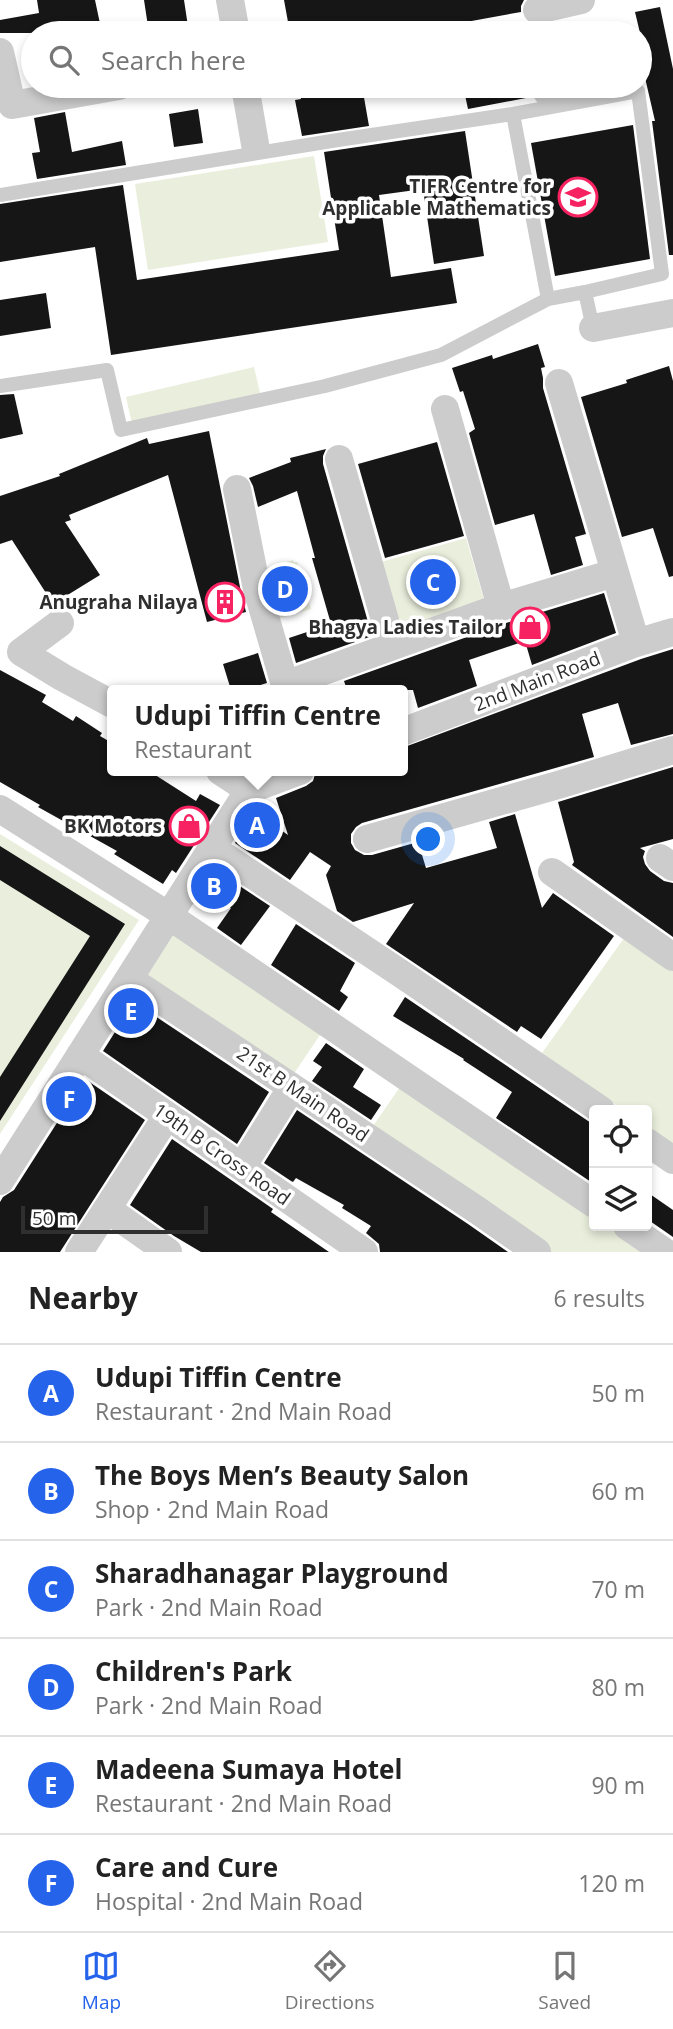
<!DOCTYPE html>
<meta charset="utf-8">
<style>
:root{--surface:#fff;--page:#f6f6f6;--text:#222;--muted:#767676;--line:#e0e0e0;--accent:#2563eb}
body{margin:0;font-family:"Open Sans",sans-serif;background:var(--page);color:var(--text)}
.controls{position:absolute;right:21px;bottom:21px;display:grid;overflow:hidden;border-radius:7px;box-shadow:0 4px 10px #0003}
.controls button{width:63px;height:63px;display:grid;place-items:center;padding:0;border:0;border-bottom:2px solid var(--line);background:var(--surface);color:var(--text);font:35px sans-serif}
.scale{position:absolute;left:21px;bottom:18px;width:187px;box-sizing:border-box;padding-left:7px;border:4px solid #2f2f2f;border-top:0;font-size:19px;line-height:24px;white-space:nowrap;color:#2f2f2f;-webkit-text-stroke:5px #fff;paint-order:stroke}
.you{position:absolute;left:429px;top:840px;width:24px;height:24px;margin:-18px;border:5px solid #fff;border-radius:50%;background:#1a73e8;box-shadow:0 0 0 10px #1a73e833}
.badge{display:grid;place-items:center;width:46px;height:46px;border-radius:50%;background:var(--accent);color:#fff;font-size:23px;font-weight:700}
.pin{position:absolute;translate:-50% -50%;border:4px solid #fff;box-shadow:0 2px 7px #0006}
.popup{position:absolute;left:107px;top:685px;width:301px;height:91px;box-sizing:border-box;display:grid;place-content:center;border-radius:7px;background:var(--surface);filter:drop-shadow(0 2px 5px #0005);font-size:23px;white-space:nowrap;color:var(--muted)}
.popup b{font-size:26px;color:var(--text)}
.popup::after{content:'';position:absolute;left:50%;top:100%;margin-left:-14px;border:14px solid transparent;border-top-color:var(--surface)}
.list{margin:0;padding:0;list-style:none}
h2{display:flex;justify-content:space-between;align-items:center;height:91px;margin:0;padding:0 28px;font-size:30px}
h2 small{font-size:23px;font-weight:400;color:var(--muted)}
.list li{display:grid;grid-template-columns:46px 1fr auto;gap:21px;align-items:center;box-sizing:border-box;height:98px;padding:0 28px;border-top:2px solid var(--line)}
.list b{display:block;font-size:26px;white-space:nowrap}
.list p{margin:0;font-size:23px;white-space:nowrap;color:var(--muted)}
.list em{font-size:23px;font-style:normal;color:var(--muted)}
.icon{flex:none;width:38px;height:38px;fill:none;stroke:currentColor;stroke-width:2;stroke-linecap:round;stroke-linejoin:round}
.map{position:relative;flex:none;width:673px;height:1252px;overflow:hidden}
.search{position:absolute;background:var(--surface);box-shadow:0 4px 10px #0003;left:21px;right:21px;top:21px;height:77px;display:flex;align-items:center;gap:18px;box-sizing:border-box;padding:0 24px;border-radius:38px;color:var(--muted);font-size:26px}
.sheet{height:679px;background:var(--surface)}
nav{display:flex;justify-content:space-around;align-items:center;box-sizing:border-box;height:98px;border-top:2px solid var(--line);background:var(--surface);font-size:19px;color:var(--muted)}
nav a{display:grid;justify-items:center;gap:4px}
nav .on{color:var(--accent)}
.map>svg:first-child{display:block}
.green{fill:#eaeedc}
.building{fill:#161616}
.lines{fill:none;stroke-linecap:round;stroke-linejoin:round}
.lane{stroke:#ccc;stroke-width:14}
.street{stroke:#ccc;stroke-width:28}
.labels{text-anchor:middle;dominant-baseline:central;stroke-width:7;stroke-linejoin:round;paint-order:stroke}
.poi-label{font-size:19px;font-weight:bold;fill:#2f2f2f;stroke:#fff;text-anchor:end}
.street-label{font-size:19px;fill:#2f2f2f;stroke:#fff}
</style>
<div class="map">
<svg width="673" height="1252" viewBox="0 0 673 1252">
<rect width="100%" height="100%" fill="#fff"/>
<path class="green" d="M314,156L328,242L148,270L135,184Z
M254,367L260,393L132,424L126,397Z
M466,538L485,603L402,635L381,562Z
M293,560L294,562H297L311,609L273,620L258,570Z
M0,834L139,920L0,1134Z
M174,934L322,1032L291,1078L144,980Z
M627,934L673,967V1146L647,1127V1110H623L542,1053Z
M402,1084L594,1214V1226H611L650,1252H548L371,1129Z"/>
<path class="building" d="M37,0H95L102,33H0V20L39,13Z
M144,0H184L189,33H149Z
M284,0H524L521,6V12L444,26L445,33H290Z
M660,7L673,69V255H669L652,121H655L640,56V33L635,12Z
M299,86H362L369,126L302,136L295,100L301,99Z
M463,86H530L531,97L468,109Z
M198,109L203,143L174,147L169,114Z
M65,112L72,152L122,141L126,165L37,179L32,153L40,152L34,118Z
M633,125L650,259L555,276L531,143Z
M465,131L484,256L434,264L423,189L379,195L391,277L451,268L457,303L111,355L95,247L0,262V204L123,185L137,280L339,250L324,152Z
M46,293L51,328L0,336V300Z
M538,344L545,367L541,368L543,378V388L586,534L575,537L583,565L551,575L534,514L495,525L469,433L475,429L463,391L460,392L452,368L492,355L493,359Z
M669,366L673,381V576L669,577L653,528L622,537L581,397L627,383L626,380Z
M14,394L23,434L0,439V395Z
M209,431L241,592L246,612L207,622L168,475L69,515L71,520L65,522L100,575L53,604L12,540L0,544V496L60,476L59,474L147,438L149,444Z
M437,442L464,536L385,558L358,464Z
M326,449L323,456V464L372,636L296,663L289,638L331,624L312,558H315L297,491L258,507L253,486L249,478L291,462L290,458Z
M604,593L616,633L532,665L525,641L469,660L477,686L418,708L413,690H347L344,681L506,623Z
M673,649V734L631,745L618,703L582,714L594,757L362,823L356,827L351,834V843L355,850L364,855H372L418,842L426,868L497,848L489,822L515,814L542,908L553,893L614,936L541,1039L521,1026L517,1032L386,944L414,903L353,922L337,911L326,875L331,866L310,852L290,880L235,843L248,822L253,825L251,818L255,812L288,835L276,798L306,786L313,781L316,771H402V748L641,659Z
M258,653L267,683L244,690H231L223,664Z
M0,670L46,695L42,702L73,721L76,716L102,733L100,736L112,743V771H149L196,801L200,794L220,805L176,873L172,870L163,884L114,854L117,851L38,807L40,805L0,782Z
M673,767V839L640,848L645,851L643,857L645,864L650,871L664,881L673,883V937L572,865L574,862L558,802Z
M0,846L125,924L0,1121V1077L90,936L0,880Z
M217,871L270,906L241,945L217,928L231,908L204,891Z
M296,924L355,963L340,991L348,997L339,1011L271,965Z
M405,997L594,1125V1184L496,1118L512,1092L463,1060L464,1059L393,1016Z
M134,1002L269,1092L237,1144L103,1051Z
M326,1043L364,1069L353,1087L381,1105L371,1120L312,1081L322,1067L313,1061Z
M85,1079L145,1120L60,1252H0V1202L3,1197L14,1190Z
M297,1110L468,1224L508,1252H380L379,1244L366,1233L371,1226L342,1208L344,1205L296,1178L293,1182L291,1181L264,1163Z
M172,1139L273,1209L271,1212L329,1252H201L174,1236L130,1205Z
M647,1192L673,1210V1237L647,1219Z"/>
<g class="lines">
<path class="lane" d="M0,195L338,140L513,114
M585,292L662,274L638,91L513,114L548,299L585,292L593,328
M0,386L107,370L121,430L325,386L441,355L548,299"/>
<path class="street" d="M230,0L236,33
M537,10L581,0
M0,52L12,105L119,86
M245,86L255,144
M546,86L547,92
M593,328L673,313
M559,383L636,643
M445,409L501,607
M339,459L392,645
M237,489L257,589L285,685L501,607L614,573
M60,623L21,652L62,677L112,704
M402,732L636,643L673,632
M220,771L249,790
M0,809L169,916L594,1204
M367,839L558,785L673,750
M212,848L400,973L601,1110
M660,858L673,867
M552,872L673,957
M129,979L477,1210L537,1252
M80,1055L364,1252
M647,1142L673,1160
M242,1167L292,1087
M0,1181L249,790L300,771
M107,1209L168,1252
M627,1226L665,1252
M79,1252L167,1116"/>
</g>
<defs>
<symbol id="university-ring" viewBox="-11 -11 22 22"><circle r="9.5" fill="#fff" stroke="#f62261" stroke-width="1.5"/><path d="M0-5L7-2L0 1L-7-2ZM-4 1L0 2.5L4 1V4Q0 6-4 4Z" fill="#f62261"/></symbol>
<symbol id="building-ring" viewBox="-11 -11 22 22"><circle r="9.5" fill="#fff" stroke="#f62261" stroke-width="1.5"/><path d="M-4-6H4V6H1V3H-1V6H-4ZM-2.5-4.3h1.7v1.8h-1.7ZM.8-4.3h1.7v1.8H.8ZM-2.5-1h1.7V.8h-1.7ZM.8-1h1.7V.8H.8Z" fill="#f62261"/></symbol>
<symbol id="shop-ring" viewBox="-11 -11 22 22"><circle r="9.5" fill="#fff" stroke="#f62261" stroke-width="1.5"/><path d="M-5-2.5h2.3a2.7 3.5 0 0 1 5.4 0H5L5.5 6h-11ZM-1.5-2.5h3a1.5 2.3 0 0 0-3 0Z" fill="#f62261"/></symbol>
</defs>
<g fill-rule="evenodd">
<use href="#university-ring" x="556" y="175" width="44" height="44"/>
<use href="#building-ring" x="203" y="580" width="44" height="44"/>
<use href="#shop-ring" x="508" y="605" width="44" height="44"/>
<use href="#shop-ring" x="167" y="804" width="44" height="44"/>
</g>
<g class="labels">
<g class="poi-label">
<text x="551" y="186">TIFR Centre for<tspan x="551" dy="22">Applicable Mathematics</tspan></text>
<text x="198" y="602">Anugraha Nilaya</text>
<text x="503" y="627">Bhagya Ladies Tailor</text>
<text x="162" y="826">BK Motors</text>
</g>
<g class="street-label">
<text transform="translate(537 681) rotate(-21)">2nd Main Road</text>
<text transform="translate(303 1094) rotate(34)">21st B Main Road</text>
<text transform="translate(222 1154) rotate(35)">19th B Cross Road</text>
</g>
</g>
</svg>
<div class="controls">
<button><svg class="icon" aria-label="locate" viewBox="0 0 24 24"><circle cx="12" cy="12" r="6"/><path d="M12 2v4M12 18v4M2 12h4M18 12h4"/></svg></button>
<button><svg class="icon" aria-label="layers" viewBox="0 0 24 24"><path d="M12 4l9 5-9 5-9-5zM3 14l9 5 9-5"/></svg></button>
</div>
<div class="scale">50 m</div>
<div class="you"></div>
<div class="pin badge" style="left:257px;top:825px">A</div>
<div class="popup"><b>Udupi Tiffin Centre</b>Restaurant</div>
<div class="pin badge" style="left:214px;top:886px">B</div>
<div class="pin badge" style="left:433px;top:582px">C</div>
<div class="pin badge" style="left:285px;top:589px">D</div>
<div class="pin badge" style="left:131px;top:1011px">E</div>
<div class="pin badge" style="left:69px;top:1099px">F</div>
<div class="search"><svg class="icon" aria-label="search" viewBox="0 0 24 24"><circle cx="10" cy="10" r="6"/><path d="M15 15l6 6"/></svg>Search here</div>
</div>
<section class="sheet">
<h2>Nearby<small>6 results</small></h2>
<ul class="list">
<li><span class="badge">A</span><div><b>Udupi Tiffin Centre</b><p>Restaurant · 2nd Main Road</p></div><em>50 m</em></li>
<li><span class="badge">B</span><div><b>The Boys Men’s Beauty Salon</b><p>Shop · 2nd Main Road</p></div><em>60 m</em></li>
<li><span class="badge">C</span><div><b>Sharadhanagar Playground</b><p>Park · 2nd Main Road</p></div><em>70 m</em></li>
<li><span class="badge">D</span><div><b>Children's Park</b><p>Park · 2nd Main Road</p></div><em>80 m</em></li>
<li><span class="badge">E</span><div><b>Madeena Sumaya Hotel</b><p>Restaurant · 2nd Main Road</p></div><em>90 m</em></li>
<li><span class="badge">F</span><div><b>Care and Cure</b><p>Hospital · 2nd Main Road</p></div><em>120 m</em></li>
</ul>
</section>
<nav>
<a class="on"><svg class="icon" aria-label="map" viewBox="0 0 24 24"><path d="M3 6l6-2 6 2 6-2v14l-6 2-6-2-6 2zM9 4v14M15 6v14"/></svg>Map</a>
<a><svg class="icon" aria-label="directions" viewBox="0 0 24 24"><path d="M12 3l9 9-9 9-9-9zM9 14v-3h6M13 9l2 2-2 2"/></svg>Directions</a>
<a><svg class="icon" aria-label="saved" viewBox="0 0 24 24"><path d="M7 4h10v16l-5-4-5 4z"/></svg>Saved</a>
</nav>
